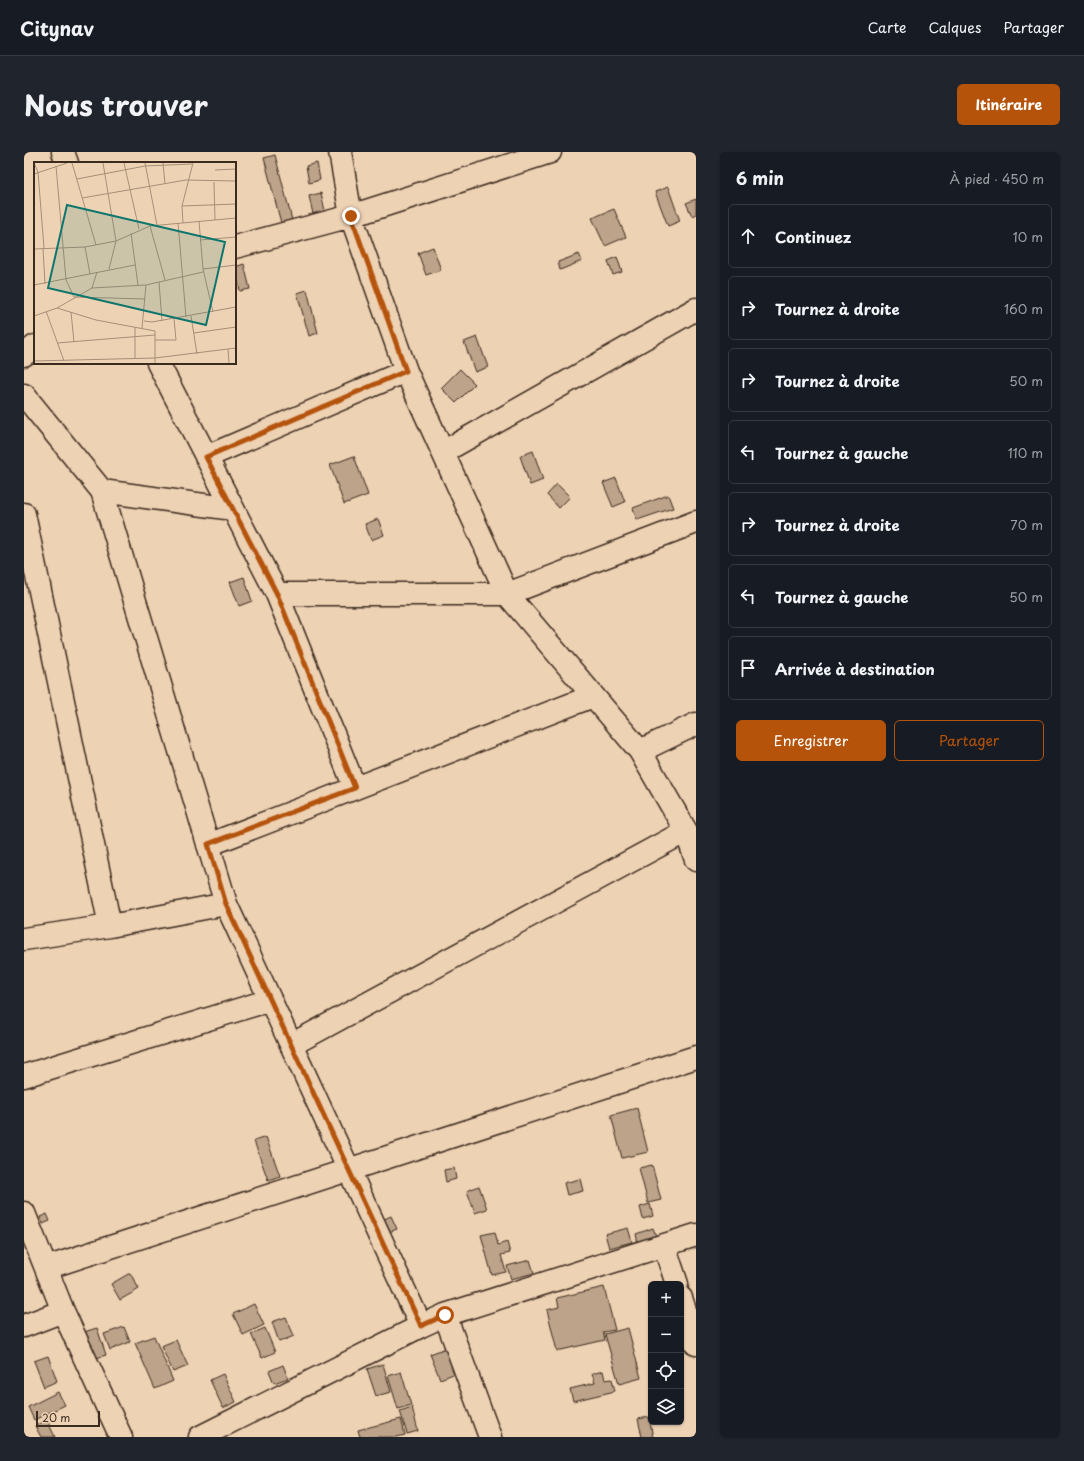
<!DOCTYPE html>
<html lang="fr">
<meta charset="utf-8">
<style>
:root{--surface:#171b24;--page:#20242c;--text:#f1f3f6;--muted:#9ea1a6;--line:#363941;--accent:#b45309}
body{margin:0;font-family:"Playpen Sans",sans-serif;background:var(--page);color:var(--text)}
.controls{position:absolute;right:12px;bottom:12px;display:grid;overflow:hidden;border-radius:6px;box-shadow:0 1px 3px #0004}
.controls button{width:36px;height:36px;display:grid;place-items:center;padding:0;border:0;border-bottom:1px solid var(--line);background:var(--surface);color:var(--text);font:20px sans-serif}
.scale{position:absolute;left:12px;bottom:10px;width:64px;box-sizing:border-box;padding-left:4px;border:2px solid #3b2a1e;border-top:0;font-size:11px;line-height:14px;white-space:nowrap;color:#3b2a1e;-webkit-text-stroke:3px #eed2b4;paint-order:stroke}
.stop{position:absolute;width:12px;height:12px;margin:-9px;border:3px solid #b45309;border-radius:50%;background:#fff}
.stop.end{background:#b45309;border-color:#fff;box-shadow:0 1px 4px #0008}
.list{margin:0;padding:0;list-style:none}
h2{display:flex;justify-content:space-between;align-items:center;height:52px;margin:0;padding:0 16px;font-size:17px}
h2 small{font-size:13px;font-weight:400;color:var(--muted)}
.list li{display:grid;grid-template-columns:26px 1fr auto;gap:12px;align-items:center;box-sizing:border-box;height:64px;margin:0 8px 8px;padding:0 8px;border:1px solid var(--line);border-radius:6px}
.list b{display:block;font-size:15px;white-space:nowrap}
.list em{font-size:13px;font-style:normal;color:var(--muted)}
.actions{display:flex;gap:8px;padding:12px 16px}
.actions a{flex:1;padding:9px 0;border:1px solid var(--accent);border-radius:6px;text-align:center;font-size:14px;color:var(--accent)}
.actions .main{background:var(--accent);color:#fff}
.icon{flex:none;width:22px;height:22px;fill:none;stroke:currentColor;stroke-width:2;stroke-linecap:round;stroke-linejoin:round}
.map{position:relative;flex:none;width:672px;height:1285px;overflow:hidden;border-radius:6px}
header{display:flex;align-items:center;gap:24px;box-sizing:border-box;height:56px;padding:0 20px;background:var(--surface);border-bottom:1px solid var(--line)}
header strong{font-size:19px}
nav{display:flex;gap:22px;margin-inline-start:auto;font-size:14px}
.intro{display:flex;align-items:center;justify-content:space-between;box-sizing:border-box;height:96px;padding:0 24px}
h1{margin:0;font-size:28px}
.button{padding:10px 18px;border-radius:6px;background:var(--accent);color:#fff;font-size:14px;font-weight:700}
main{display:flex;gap:24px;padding:0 24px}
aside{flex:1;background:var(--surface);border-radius:6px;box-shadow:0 1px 3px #0004}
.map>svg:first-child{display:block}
.building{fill:#bca38a;stroke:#3b2a1e}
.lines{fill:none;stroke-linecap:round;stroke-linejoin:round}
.minor-casing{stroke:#3b2a1e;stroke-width:25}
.minor{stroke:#eed2b4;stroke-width:22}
.route{stroke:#b45309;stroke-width:5}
.inset-road{fill:none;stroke:#a68f78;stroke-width:1}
.view{fill:#0f766e;fill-opacity:0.15;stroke:#0f766e;stroke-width:2}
.inset-edge{fill:none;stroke:#3b2a1e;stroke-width:2}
</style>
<header>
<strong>Citynav</strong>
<nav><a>Carte</a><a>Calques</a><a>Partager</a></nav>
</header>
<div class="intro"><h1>Nous trouver</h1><a class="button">Itinéraire</a></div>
<main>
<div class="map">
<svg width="672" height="1285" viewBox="0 0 672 1285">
<rect width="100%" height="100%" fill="#eed2b4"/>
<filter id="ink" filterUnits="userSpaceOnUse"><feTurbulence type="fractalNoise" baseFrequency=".025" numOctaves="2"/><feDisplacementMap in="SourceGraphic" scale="8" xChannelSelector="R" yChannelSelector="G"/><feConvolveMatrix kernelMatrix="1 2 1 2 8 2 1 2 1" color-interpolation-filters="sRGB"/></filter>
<g filter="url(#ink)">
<path class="building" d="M251,3L268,68L257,71L240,6Z
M293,11L296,28L285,31L282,14Z
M644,35L656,69L644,74L631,40Z
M297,41L301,59L289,62L285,44Z
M672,47V62L668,64L662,51Z
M590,57L602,85L581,94L568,66Z
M409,95L417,118L402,123L394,101Z
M555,102L558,109L536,118L534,110Z
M593,105L598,120L589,123L584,109Z
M220,112L226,137L216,139L211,115Z
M283,138L294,181L285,184L273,141Z
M453,185L464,215L451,220L440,190Z
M436,217L451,232L432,251L417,236Z
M509,299L519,328L506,333L496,304Z
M330,304L344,343L320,352L306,313Z
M592,326L601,350L589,355L579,331Z
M533,332L546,345L535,356L523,343Z
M644,343L649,356L613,368L609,356Z
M354,367L360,383L347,388L341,372Z
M220,425L228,449L215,454L206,430Z
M613,956L624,1000L598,1006L587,963Z
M242,985L256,1024L244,1028L230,989Z
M628,1013L637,1048L624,1051L615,1016Z
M430,1016L432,1027L422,1030L420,1018Z
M556,1027L559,1039L543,1043L540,1031Z
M455,1034L463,1057L451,1061L443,1039Z
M626,1052L629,1064L619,1067L616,1055Z
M23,1062L26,1069L19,1072L16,1065Z
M367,1064L373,1077L360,1082L354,1070Z
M604,1076L608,1090L585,1096L581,1082Z
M629,1076L632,1084L614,1091L612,1082Z
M471,1080L474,1093L483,1090L486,1101L477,1103L482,1120L468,1123L457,1083Z
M506,1108L510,1121L487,1127L483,1114Z
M106,1121L115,1137L96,1148L87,1132Z
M580,1135L591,1178L579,1180L581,1188L533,1199L523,1158L535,1155L533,1146Z
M230,1152L240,1173L219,1183L209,1162Z
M262,1165L270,1184L255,1190L248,1170Z
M100,1175L106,1190L86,1198L80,1182Z
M73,1176L82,1203L69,1207L60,1180Z
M241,1176L251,1200L238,1206L227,1182Z
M604,1176L617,1226L595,1232L581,1182Z
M130,1184L149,1229L131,1237L111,1191Z
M152,1188L164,1214L149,1220L137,1194Z
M422,1196L432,1221L416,1227L406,1202Z
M24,1204L33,1229L20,1235L10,1209Z
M359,1212L367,1240L352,1244L343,1217Z
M259,1213L264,1226L250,1231L245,1219Z
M579,1219L581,1228L588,1227L591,1239L549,1249L546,1237L571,1231L568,1222Z
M377,1220L387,1253L374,1257L364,1224Z
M199,1222L212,1250L199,1256L186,1228Z
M34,1240L41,1253L10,1268L4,1255Z
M388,1255L394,1279L383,1282L376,1259Z
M625,1265L629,1285H618L614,1267Z
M377,1267L381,1283L373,1285H336L334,1278Z
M23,1268L31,1285H17L11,1274Z"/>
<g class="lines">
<defs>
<path id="minor" d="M39,0L43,11
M316,0L327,64L382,219L483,442L616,599L662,679L672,708
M211,95L327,64L526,0
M0,203L11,194
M134,211L253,442L331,636
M0,243L78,339L202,752L397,1174
M419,300L672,157
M182,305L382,219
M78,339L209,357
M0,362L86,774
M253,442H483L672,370
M616,599L672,572
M184,693L569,544
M0,787L86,774L202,752
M267,893L662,679
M0,924L246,848
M0,1061L39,1159L97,1285
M640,1093L653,1132
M22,1116L672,905
M657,1146L672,1192
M421,1163L466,1285
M0,1174L39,1159
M176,1285L397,1174L421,1163L672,1083"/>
</defs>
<use href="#minor" class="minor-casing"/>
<use href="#minor" class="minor"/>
</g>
</g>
<g class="lines" filter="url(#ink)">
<path class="route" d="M327,64L382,219L182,305L253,442L331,636L184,692L202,752L397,1174L421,1163"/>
</g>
<g transform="translate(10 10)">
<rect width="202" height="202" fill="#eed2b4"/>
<path class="inset-road" d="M0,1L4,10L10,86M38,1L62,83M69,1L82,79L75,107M90,1L105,67M111,1L123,63M129,1L131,22M22,4L32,118L40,135L111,137M181,8L202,7M0,12L33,1M43,17L111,4L158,2M180,20L181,58M48,36L152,18L202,19M148,44L202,42M165,59L169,107L179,150M144,61L152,155M149,61L148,44L159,1M116,64L131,118M97,71L104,123M166,78L202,75M51,85L56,112M9,86L11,122M0,87L51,85L82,79L116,64L202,56M169,107L202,103M125,120L128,159M0,123L101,103M58,126L63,110M23,146L62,158L121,169V201M12,149L30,199M37,150L40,180M0,154L23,146L58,126L112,123L169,110M157,154L163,192M110,159L118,160L202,145M101,165V196M108,166L112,123M160,171L202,165M121,178H142L140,157M23,181L121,173M194,187L195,201M0,199L121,196L202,186"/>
<path class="view" d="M33,43L191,80L172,163L14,126Z"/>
<rect width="202" height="202" class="inset-edge"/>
</g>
</svg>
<div class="controls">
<button>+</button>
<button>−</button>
<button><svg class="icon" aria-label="locate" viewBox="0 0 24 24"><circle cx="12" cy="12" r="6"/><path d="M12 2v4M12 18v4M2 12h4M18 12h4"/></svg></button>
<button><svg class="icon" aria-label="layers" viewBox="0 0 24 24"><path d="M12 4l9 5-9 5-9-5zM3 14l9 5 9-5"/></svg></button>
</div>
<div class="scale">20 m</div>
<div class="stop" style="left:421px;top:1163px"></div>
<div class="stop end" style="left:327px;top:64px"></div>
</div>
<aside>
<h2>6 min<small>À pied · 450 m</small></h2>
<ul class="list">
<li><svg class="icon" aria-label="ahead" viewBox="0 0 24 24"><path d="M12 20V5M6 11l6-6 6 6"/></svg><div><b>Continuez</b></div><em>10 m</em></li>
<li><svg class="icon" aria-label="right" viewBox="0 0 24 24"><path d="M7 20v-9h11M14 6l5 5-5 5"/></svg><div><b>Tournez à droite</b></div><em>160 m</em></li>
<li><svg class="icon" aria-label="right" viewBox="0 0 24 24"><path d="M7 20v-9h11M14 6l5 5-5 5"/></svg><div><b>Tournez à droite</b></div><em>50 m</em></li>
<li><svg class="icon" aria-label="left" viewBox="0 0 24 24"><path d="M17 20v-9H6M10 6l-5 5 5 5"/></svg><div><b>Tournez à gauche</b></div><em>110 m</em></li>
<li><svg class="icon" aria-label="right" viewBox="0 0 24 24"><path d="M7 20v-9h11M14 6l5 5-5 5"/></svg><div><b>Tournez à droite</b></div><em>70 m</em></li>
<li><svg class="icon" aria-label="left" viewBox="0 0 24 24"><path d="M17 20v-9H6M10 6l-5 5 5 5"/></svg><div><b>Tournez à gauche</b></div><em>50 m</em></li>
<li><svg class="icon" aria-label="arrive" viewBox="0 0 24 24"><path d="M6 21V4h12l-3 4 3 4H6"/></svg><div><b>Arrivée à destination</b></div></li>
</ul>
<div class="actions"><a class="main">Enregistrer</a><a>Partager</a></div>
</aside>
</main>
